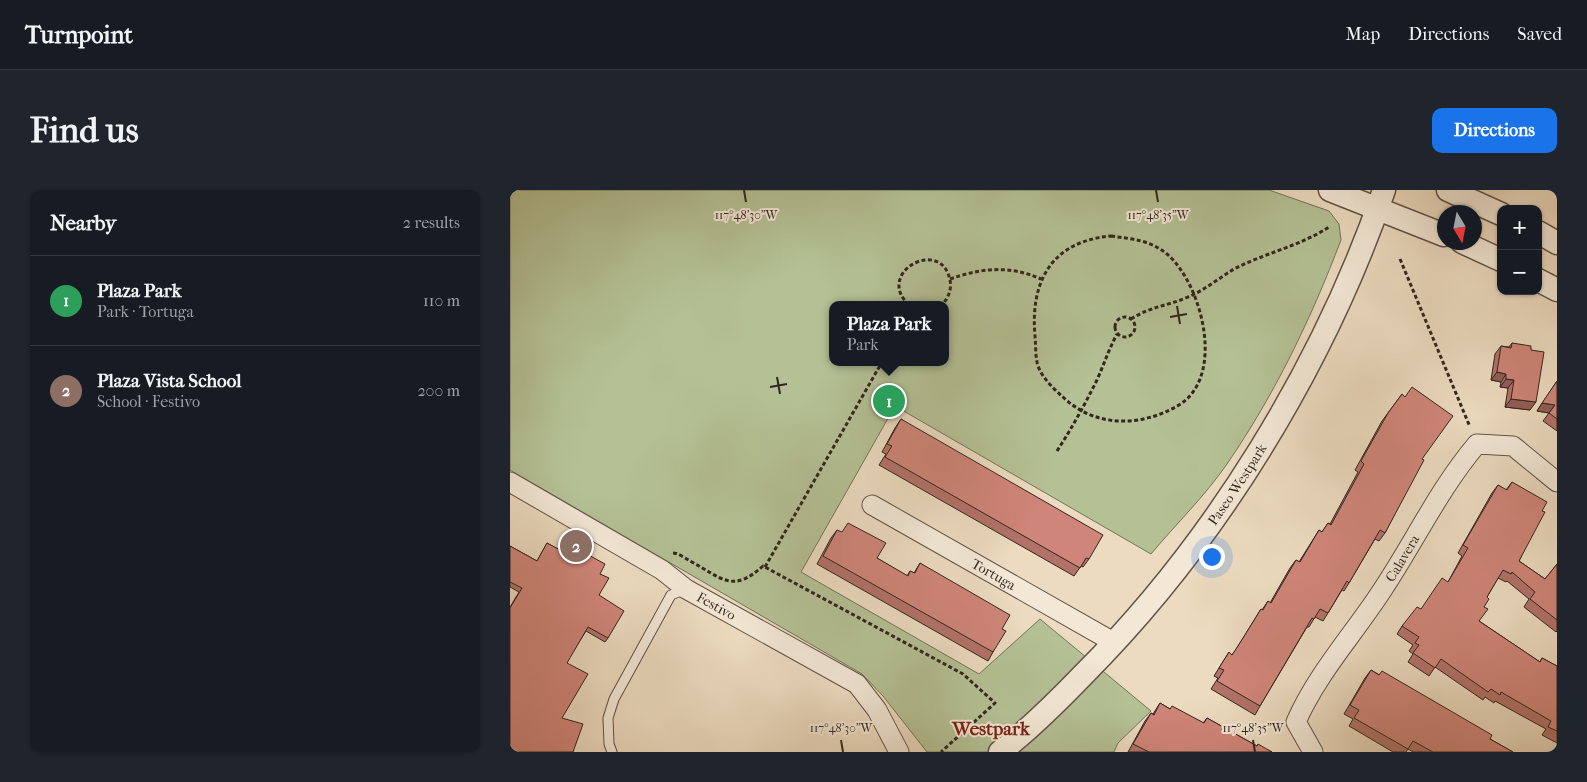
<!DOCTYPE html>
<meta charset="utf-8">
<style>
:root{--surface:#171b24;--page:#20242c;--text:#f1f3f6;--muted:#9ea1a6;--line:#363941;--accent:#1a73e8}
body{margin:0;font-family:"IM FELL French Canon",serif;background:var(--page);color:var(--text)}
.controls{position:absolute;right:15px;top:15px;display:grid;overflow:hidden;border-radius:10px;box-shadow:0 1px 4px #0004}
.controls button{width:45px;height:45px;display:grid;place-items:center;padding:0;border:0;border-bottom:1px solid var(--line);background:var(--surface);color:var(--text);font:25px sans-serif}
.compass{position:absolute;left:927px;top:15px;width:45px;height:45px;border-radius:50%;background:var(--surface);box-shadow:0 1px 4px #0004;rotate:170deg}
.you{position:absolute;left:701px;top:366px;width:18px;height:18px;margin:-12px;border:4px solid #fff;border-radius:50%;background:#1a73e8;box-shadow:0 0 0 8px #1a73e833}
.badge{display:grid;place-items:center;width:32px;height:32px;border-radius:50%;background:var(--accent);color:#fff;font-size:16px;font-weight:700}
.pin{position:absolute;translate:-50% -50%;border:2px solid #fff;box-shadow:0 1px 5px #0006}
.popup{position:absolute;left:319px;top:111px;width:120px;height:65px;box-sizing:border-box;display:grid;place-content:center;border-radius:10px;background:var(--surface);filter:drop-shadow(0 1px 4px #0005);font-size:16px;white-space:nowrap;color:var(--muted)}
.popup b{font-size:19px;color:var(--text)}
.popup::after{content:'';position:absolute;left:50%;top:100%;margin-left:-10px;border:10px solid transparent;border-top-color:var(--surface)}
.list{margin:0;padding:0;list-style:none}
h2{display:flex;justify-content:space-between;align-items:center;height:65px;margin:0;padding:0 20px;font-size:21px}
h2 small{font-size:16px;font-weight:400;color:var(--muted)}
.list li{display:grid;grid-template-columns:32px 1fr auto;gap:15px;align-items:center;box-sizing:border-box;height:90px;padding:0 20px;border-top:1px solid var(--line)}
.list b{display:block;font-size:19px;white-space:nowrap}
.list p{margin:0;font-size:16px;white-space:nowrap;color:var(--muted)}
.list em{font-size:16px;font-style:normal;color:var(--muted)}
.map{position:relative;flex:none;width:1047px;height:562px;overflow:hidden;border-radius:10px}
header{display:flex;align-items:center;gap:30px;box-sizing:border-box;height:70px;padding:0 25px;background:var(--surface);border-bottom:1px solid var(--line)}
header strong{font-size:24px}
nav{display:flex;gap:28px;margin-inline-start:auto;font-size:18px}
.intro{display:flex;align-items:center;justify-content:space-between;box-sizing:border-box;height:120px;padding:0 30px}
h1{margin:0;font-size:35px}
.button{padding:12px 22px;border-radius:10px;background:var(--accent);color:#fff;font-size:18px;font-weight:700}
main{display:flex;gap:30px;padding:0 30px}
aside{flex:1;background:var(--surface);border-radius:10px;box-shadow:0 1px 4px #0004}
.map>svg:first-child{display:block}
.green{fill:#b4c195;stroke:#737459;fill-rule:evenodd}
.lines{fill:none;stroke-linecap:round;stroke-linejoin:round}
.service-casing{stroke:#605346;stroke-width:11}
.minor-casing{stroke:#605346;stroke-width:21}
.tertiary-casing{stroke:#605346;stroke-width:25}
.path{stroke:#32261d;stroke-width:3;stroke-dasharray:4 2.5;stroke-linecap:butt}
.service{stroke:#f3e8d6;stroke-width:9}
.minor{stroke:#f3e8d6;stroke-width:19}
.tertiary{stroke:#f3e8d6;stroke-width:22}
.wall{fill:#b27268;stroke:#32261d}
.shaded-wall{fill:#915d55;stroke:#32261d}
.building{fill:#cf8579;stroke:#32261d}
.ticks{fill:none;stroke:#32261d;stroke-width:2}
.labels{text-anchor:middle;dominant-baseline:central;stroke-width:4;stroke-linejoin:round;paint-order:stroke}
.street-label{font-size:14px;fill:#32261d;stroke:#f3e8d6}
.district-label{font-size:19px;font-weight:bold;fill:#7a1f14;stroke:#f3e8d6}
.ticks-label{font-size:12px;text-anchor:middle;fill:#32261d;stroke:#f3e8d6;stroke-width:4;stroke-linejoin:round;paint-order:stroke}
</style>
<header>
<strong>Turnpoint</strong>
<nav><a>Map</a><a>Directions</a><a>Saved</a></nav>
</header>
<div class="intro"><h1>Find us</h1><a class="button">Directions</a></div>
<main>
<aside>
<h2>Nearby<small>2 results</small></h2>
<ul class="list">
<li><span class="badge" style="background:#2e9e5b">1</span><div><b>Plaza Park</b><p>Park · Tortuga</p></div><em>110 m</em></li>
<li><span class="badge" style="background:#8d6e63">2</span><div><b>Plaza Vista School</b><p>School · Festivo</p></div><em>200 m</em></li>
</ul>
</aside>
<div class="map">
<svg width="1047" height="562" viewBox="0 0 1047 562">
<rect width="100%" height="100%" fill="#ecdbc0"/>
<filter id="stains"><feTurbulence type="fractalNoise" baseFrequency=".004" numOctaves="4"/><feColorMatrix values="0 0 0 0 .2 0 0 0 0 .09 0 0 0 0 .02 0 0 0 .5 -.17"/></filter>
<radialGradient id="worn" r=".72"><stop offset=".6" stop-color="#630" stop-opacity="0"/><stop offset="1" stop-color="#630" stop-opacity=".3"/></radialGradient>
<path class="green" d="M0,0H759L819,21L829,34L831,50C801,129 765,204 717,274C695,306 666,334 641,364L385,216L291,382L469,484L530,429L641,521L608,553L604,562H417L373,506L352,484L0,280ZM323,115H435V172H323Z"/>
<g class="lines">
<defs>
<path id="service" d="M102,562L99,554L98,528L104,509L161,405L176,399"/>
<g id="minor">
<path id="s1" d="M0,292L152,380L176,399L347,494L367,520L389,562"/>
<path id="s2" d="M362,315L605,453"/>
<path id="s3" d="M803,562L786,532C806,486 841,447 869,405C903,355 928,300 967,254L1003,256L1047,292"/>
</g>
<g id="tertiary">
<path d="M820,0L934,45"/>
<path d="M938,0L991,24"/>
<path d="M1028,42L1047,53"/>
<path d="M952,52L991,70"/>
<path d="M1028,90L1047,100"/>
<path id="s4" d="M490,562C520,539 547,512 573,485C705,353 813,177 874,0"/>
</g>
</defs>
<use href="#service" class="service-casing"/>
<use href="#minor" class="minor-casing"/>
<use href="#tertiary" class="tertiary-casing"/>
<path class="path" d="M601,46C622,49 640,50 657,64C692,94 716,186 669,215C632,237 586,238 554,208C544,199 533,189 528,176C525,166 526,156 525,146C520,91 542,51 601,46Z
M890,69L960,237
M440,89C472,78 499,75 531,89
M399,115C364,83 431,46 440,90C442,100 438,108 432,115
M605 137a10 10 0 1 1 20 0a10 10 0 1 1-20 0Z
M621,129C641,116 658,116 678,107C695,100 709,88 724,79C755,63 790,56 819,37
M423,172L424,173
M547,261C562,238 575,214 587,190C594,174 599,159 607,144
M163,363C168,363 175,368 180,371C212,388 222,404 253,376L453,484L485,513L431,562
M255,377L372,172"/>
<use href="#service" class="service"/>
<use href="#minor" class="minor"/>
<use href="#tertiary" class="tertiary"/>
</g>
<path class="wall" d="M1002,153L1021,160L1020,220L995,217L998,198L990,197L991,192L981,190L985,164L991,156L999,157Z
M1047,191V241L1033,231L1039,223L1027,221Z
M892,204L912,269L875,343L869,351L865,349L839,393L834,401L832,400L818,423L813,431L805,427L799,437H797L750,516L745,525L701,499L708,488L704,486L719,462L722,465L725,461L751,419L752,420L758,411L760,413L780,378L786,370L789,372L809,340L812,342L818,333L820,334L848,282L845,280L872,231Z
M391,229L579,369L573,377L571,376L564,386L369,275L376,264L372,262L385,238Z
M1002,292L1032,321L1009,371L1035,389L1047,374V441L1046,442L1014,417L1019,409L997,391L996,392L988,388L977,407L969,431L1030,472L1032,468L1047,476V553L1032,545L1036,539L985,511L984,513L975,507L973,510L925,477L919,486L898,472L903,464L899,461L903,455L887,444L892,436L911,419L938,392L952,366L948,363L982,303L988,295L996,300Z
M327,340L367,368L397,386L400,381L404,383L410,373L492,439L483,462L478,471L307,374L321,348Z
M37,353L60,366L64,357L90,384L89,405L98,448L95,452L76,441L0,562V417L9,402L0,397V356L27,371Z
M861,480L980,549L1003,562H903L898,559L896,562H883L839,536L843,529L834,524L855,488Z
M650,513L660,519L693,533L697,528L747,556L762,562H618L635,531L641,523L643,524Z"/>
<path class="shaded-wall" d="M987,182L996,184L991,192L981,190Z
M996,189L1004,190L998,198L990,197Z
M1001,209L1026,212L1020,220L995,217Z
M1032,213L1045,215L1039,223L1027,221Z"/>
<path class="building" d="M1002,153L1021,156V160L1034,162L1026,212L1001,209L1004,190L996,189V184L987,182L991,156L1001,158Z
M1047,191V229L1039,223L1045,215L1032,213Z
M902,197L943,226L912,269L914,270L875,343L870,340L839,393L837,391L818,423L810,419L804,429L802,428L750,516L707,491L714,480L709,478L719,462L722,465L728,456L751,419L753,420L758,411L761,413L786,370L790,372L809,340L812,342L818,333L821,335L854,274L851,271L878,223L892,204L895,207Z
M391,229L593,345L579,369L576,368L570,378L375,267L382,256L377,254Z
M1002,292L1037,312L1032,321L1035,322L1009,371L1035,389L1047,374V430L1020,409L1025,402L1002,382L1001,384L993,380L977,407L979,409L974,417L978,419L969,431L1030,472L1032,468L1047,476V541L1038,537L1041,531L991,502L990,505L981,499L978,502L931,469L925,478L903,463L909,455L905,453L909,447L892,436L907,417L911,419L932,388L938,392L958,358L953,355L988,295L997,300Z
M338,333L376,353L367,368L398,386L400,381L405,383L410,373L500,425L492,439L496,441L483,462L313,366L327,340L332,342Z
M37,353L61,366L64,357L95,374L90,384L99,388L89,405L114,421L98,448L78,437L57,473L78,484L52,528L73,534L63,562H0V418L12,398L0,392V356L27,371Z
M861,480L869,485L872,481L982,545L980,549L1003,562H923L903,551L898,559L844,528L849,520L840,515Z
M650,513L660,519L662,516L694,533L697,528L747,556L748,554L762,562H639L623,554L641,523L644,525Z"/>
<path class="ticks" d="M234,0L236,12M646,0L648,12M667,116L670,134M660,127L677,124M267,187L270,204M260,197L277,194M331,550L333,562M743,550L745,562"/>
<g class="labels">
<g class="street-label">
<text stroke="none"><textPath href="#s4" startOffset="359">Paseo Westpark</textPath></text>
<text stroke="none"><textPath href="#s3" startOffset="230">Calavera</textPath></text>
<text stroke="none"><textPath href="#s2" startOffset="140">Tortuga</textPath></text>
<text stroke="none"><textPath href="#s1" startOffset="241">Festivo</textPath></text>
</g>
<g class="district-label">
<text x="481" y="539">Westpark</text>
</g>
</g>
<g class="ticks-label">
<text x="236" y="29">117°48'30"W</text>
<text x="648" y="29">117°48'35"W</text>
<text x="331" y="542">117°48'30"W</text>
<text x="743" y="542">117°48'35"W</text>
</g>
<rect width="100%" height="100%" filter="url(#stains)"/>
<rect width="100%" height="100%" fill="url(#worn)"/>
</svg>
<div class="controls">
<button>+</button>
<button>−</button>
</div>
<svg class="compass" viewBox="-18 -18 36 36"><path d="M0-13l5 13h-10z" fill="#e53935"/><path d="M0 13l5-13h-10z" fill="#9ea1a6"/></svg>
<div class="you"></div>
<div class="pin badge" style="left:379px;top:211px;background:#2e9e5b">1</div>
<div class="popup"><b>Plaza Park</b>Park</div>
<div class="pin badge" style="left:66px;top:356px;background:#8d6e63">2</div>
</div>
</main>
